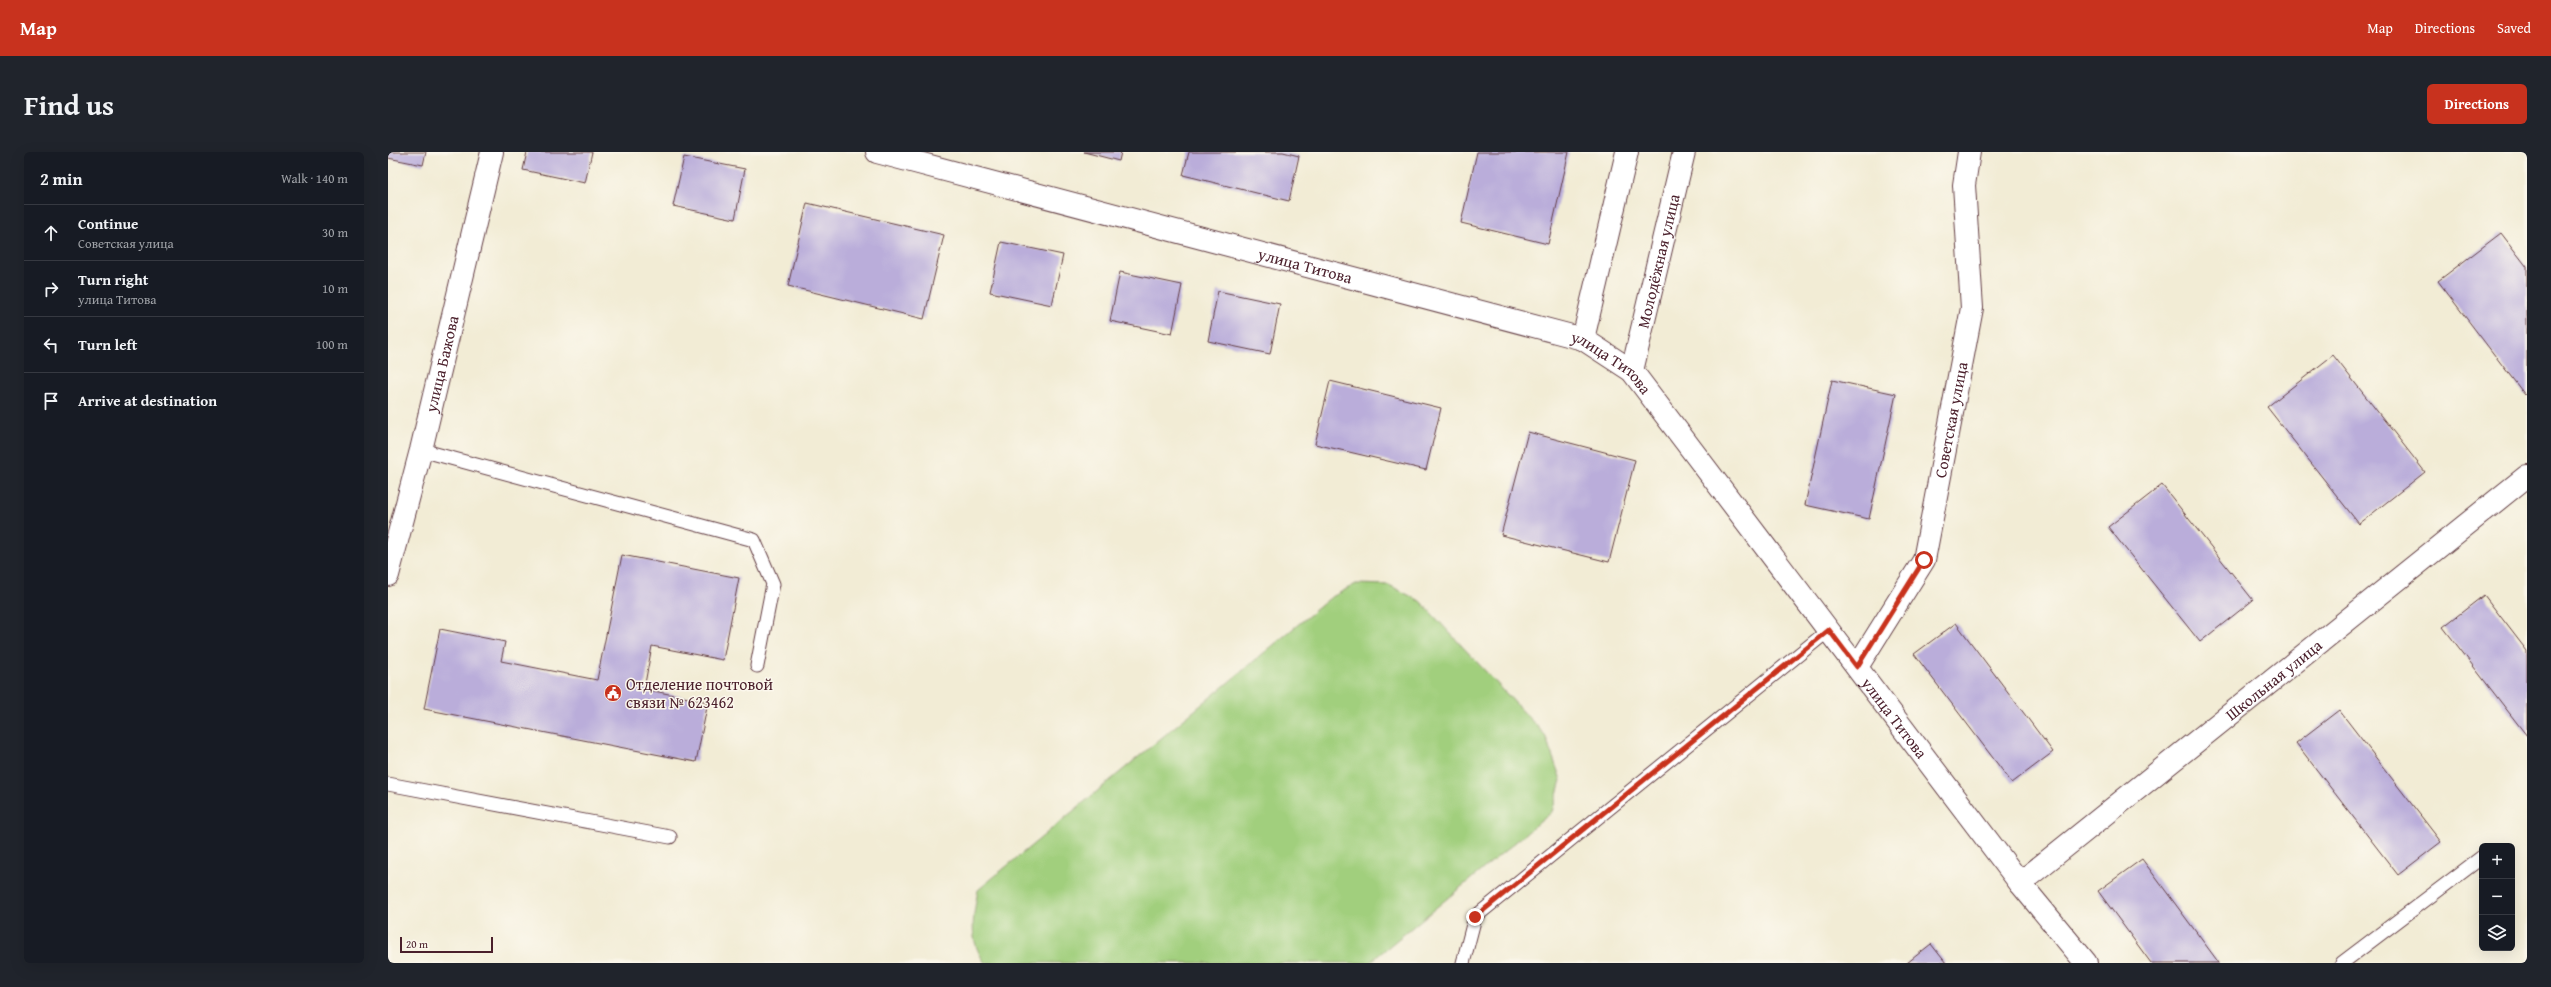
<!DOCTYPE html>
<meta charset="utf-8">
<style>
:root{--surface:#171b24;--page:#20242c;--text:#f1f3f6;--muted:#9ea1a6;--line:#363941;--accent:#c8321e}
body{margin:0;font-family:"Gentium Book Plus",serif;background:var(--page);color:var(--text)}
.controls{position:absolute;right:12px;bottom:12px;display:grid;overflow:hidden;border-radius:6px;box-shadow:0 4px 16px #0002}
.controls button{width:36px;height:36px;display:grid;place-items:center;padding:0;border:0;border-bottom:1px solid var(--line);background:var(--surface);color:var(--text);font:20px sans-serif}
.scale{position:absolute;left:12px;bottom:10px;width:93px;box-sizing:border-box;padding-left:4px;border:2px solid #4a1f2b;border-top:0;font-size:11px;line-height:14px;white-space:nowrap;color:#4a1f2b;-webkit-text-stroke:3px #fbf7ec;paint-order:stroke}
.stop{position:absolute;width:12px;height:12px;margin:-9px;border:3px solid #c8321e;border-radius:50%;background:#fff}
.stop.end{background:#c8321e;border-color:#fff;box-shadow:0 1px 4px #0008}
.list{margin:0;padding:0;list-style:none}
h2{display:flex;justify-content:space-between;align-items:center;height:52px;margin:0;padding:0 16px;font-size:17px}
h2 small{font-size:13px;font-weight:400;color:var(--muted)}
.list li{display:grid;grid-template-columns:26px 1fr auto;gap:12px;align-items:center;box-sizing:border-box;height:56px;padding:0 16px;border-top:1px solid var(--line)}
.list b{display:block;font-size:15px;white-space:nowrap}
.list p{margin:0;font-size:13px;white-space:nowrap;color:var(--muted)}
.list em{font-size:13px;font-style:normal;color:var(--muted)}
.icon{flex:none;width:22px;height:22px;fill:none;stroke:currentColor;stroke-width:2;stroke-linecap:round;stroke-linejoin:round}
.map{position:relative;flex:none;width:2139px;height:811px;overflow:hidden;border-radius:6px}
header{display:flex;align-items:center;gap:24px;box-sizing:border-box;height:56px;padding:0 20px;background:var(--accent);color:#fff}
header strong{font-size:19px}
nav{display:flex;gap:22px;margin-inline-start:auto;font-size:14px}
.intro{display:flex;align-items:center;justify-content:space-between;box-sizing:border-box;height:96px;padding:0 24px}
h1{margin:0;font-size:28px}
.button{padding:10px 18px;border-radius:6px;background:var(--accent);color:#fff;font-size:14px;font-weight:700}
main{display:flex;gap:24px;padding:0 24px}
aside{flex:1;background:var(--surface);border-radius:6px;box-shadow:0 4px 16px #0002}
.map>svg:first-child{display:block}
.green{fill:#a1cf7d;stroke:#767754}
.building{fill:#baadda}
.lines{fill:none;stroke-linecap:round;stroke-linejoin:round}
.lane-casing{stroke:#633e44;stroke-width:15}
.street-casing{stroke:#633e44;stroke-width:24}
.lane{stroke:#fff;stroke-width:13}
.street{stroke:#fff;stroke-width:22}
.route{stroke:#c8321e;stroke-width:5}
.labels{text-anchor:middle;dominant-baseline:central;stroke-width:3;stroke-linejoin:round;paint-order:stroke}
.street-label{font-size:16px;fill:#4a1f2b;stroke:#fbf7ec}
.poi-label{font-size:16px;fill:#4a1f2b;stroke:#fbf7ec;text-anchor:start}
</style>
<header>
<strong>Map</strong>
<nav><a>Map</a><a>Directions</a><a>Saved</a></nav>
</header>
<div class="intro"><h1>Find us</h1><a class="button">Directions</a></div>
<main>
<aside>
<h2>2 min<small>Walk · 140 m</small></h2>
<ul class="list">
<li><svg class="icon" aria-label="ahead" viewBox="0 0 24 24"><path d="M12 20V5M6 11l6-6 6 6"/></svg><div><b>Continue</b><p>Советская улица</p></div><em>30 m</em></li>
<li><svg class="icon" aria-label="right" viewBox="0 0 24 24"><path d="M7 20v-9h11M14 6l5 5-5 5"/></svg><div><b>Turn right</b><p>улица Титова</p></div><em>10 m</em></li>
<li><svg class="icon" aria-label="left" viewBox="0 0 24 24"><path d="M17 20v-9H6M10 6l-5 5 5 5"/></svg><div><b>Turn left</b></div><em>100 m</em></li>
<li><svg class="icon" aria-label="arrive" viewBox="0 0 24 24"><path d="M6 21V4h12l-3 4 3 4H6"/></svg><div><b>Arrive at destination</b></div></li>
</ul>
</aside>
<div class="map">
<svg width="2139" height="811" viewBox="0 0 2139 811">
<rect width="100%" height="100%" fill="#fbf7ec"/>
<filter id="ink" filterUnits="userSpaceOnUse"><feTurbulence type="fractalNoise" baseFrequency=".025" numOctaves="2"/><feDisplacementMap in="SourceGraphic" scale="8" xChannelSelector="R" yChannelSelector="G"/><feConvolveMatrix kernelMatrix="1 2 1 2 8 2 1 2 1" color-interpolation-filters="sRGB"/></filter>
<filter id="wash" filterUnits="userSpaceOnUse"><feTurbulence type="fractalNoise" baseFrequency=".012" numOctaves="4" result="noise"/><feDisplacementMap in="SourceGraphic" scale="16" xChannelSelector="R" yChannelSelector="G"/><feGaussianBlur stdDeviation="0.9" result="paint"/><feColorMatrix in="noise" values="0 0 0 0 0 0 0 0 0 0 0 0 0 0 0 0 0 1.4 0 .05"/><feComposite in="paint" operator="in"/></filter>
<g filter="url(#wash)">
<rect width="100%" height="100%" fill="#f2ecd5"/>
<path class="green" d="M968,432L1001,433L1032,449L1157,583L1173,628L1164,660L981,811H597C580,787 585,766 590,738L942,446Z"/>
<g id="blocks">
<path class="building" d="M0,0H38L35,13L0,6Z
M139,0H204L197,31L135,18Z
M696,0H733L731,9Z
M801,0H895L911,4L901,49L795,23Z
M1089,0H1181L1160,92L1073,71Z
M296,5L357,17L347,67L285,54Z
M419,51L556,83L536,167L400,134Z
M2113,81L2139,115V241L2137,243L2050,129Z
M613,90L675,103L664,153L602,140Z
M732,120L794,133L784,182L722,169Z
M830,139L892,152L882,202L820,189Z
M1945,203L2037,320L1971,372L1879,255Z
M1444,228L1508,242L1481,367L1417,353Z
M942,229L1053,256L1038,318L927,292Z
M1140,280L1247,308L1221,410L1113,383Z
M1774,333L1865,448L1812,490L1720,375Z
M234,403L351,426L335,508L264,494L256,537L320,550L308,610L36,557L52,477L117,490L113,509L209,528Z
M2096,443L2139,499V584L2055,475Z
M1568,471L1665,600L1624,631L1526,502Z
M1951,558L2053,690L2010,723L1908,591Z
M1754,707L1831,811H1763L1710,739Z
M1543,792L1558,811H1519Z"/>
</g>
</g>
<g filter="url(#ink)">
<use href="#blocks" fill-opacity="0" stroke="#633e44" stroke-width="1"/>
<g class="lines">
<defs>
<path id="lane" d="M33,298L366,388L385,432L369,514
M0,632L282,685
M1075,811L1087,765L1441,478
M1954,811L2094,705"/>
<g id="street">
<path id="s1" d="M489,0L1195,187L1244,219L1632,731L1698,811"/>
<path d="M1195,187L1239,0"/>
<path id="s2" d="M1244,219L1296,0"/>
<path id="s3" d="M0,423L33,298L104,0"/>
<path id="s4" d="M1469,515L1536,408L1584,156L1576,33L1581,0"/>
<path id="s5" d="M1632,731L2139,324"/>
</g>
</defs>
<use href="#lane" class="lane-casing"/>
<use href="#street" class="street-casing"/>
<use href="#lane" class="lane"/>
<use href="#street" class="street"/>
</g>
</g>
<g class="lines" filter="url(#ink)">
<path class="route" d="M1087,765L1441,478L1469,515L1536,408"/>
</g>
<defs>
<symbol id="civic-disc" viewBox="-11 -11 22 22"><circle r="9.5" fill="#c8321e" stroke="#fbf7ec"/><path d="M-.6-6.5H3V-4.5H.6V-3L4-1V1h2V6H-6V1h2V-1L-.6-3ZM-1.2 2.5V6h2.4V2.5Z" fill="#fff"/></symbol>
</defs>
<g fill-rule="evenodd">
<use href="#civic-disc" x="215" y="531" width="20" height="20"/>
</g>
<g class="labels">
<g class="street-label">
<text stroke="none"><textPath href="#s2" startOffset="113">Молодёжная улица</textPath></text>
<text stroke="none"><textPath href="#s1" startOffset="443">улица Титова</textPath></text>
<text stroke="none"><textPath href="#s3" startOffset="218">улица Бажова</textPath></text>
<text stroke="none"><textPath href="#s1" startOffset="767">улица Титова</textPath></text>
<text stroke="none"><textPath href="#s4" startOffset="269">Советская улица</textPath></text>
<text stroke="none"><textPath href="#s5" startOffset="325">Школьная улица</textPath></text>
<text stroke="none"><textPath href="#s1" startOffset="1224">улица Титова</textPath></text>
</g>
<g class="poi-label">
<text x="238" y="532">Отделение почтовой<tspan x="238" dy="18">связи № 623462</tspan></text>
</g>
</g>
</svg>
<div class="controls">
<button>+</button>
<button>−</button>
<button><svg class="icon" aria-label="layers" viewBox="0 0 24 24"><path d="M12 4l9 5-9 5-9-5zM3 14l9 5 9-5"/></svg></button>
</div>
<div class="scale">20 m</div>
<div class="stop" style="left:1536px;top:408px"></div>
<div class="stop end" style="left:1087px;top:765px"></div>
</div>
</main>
